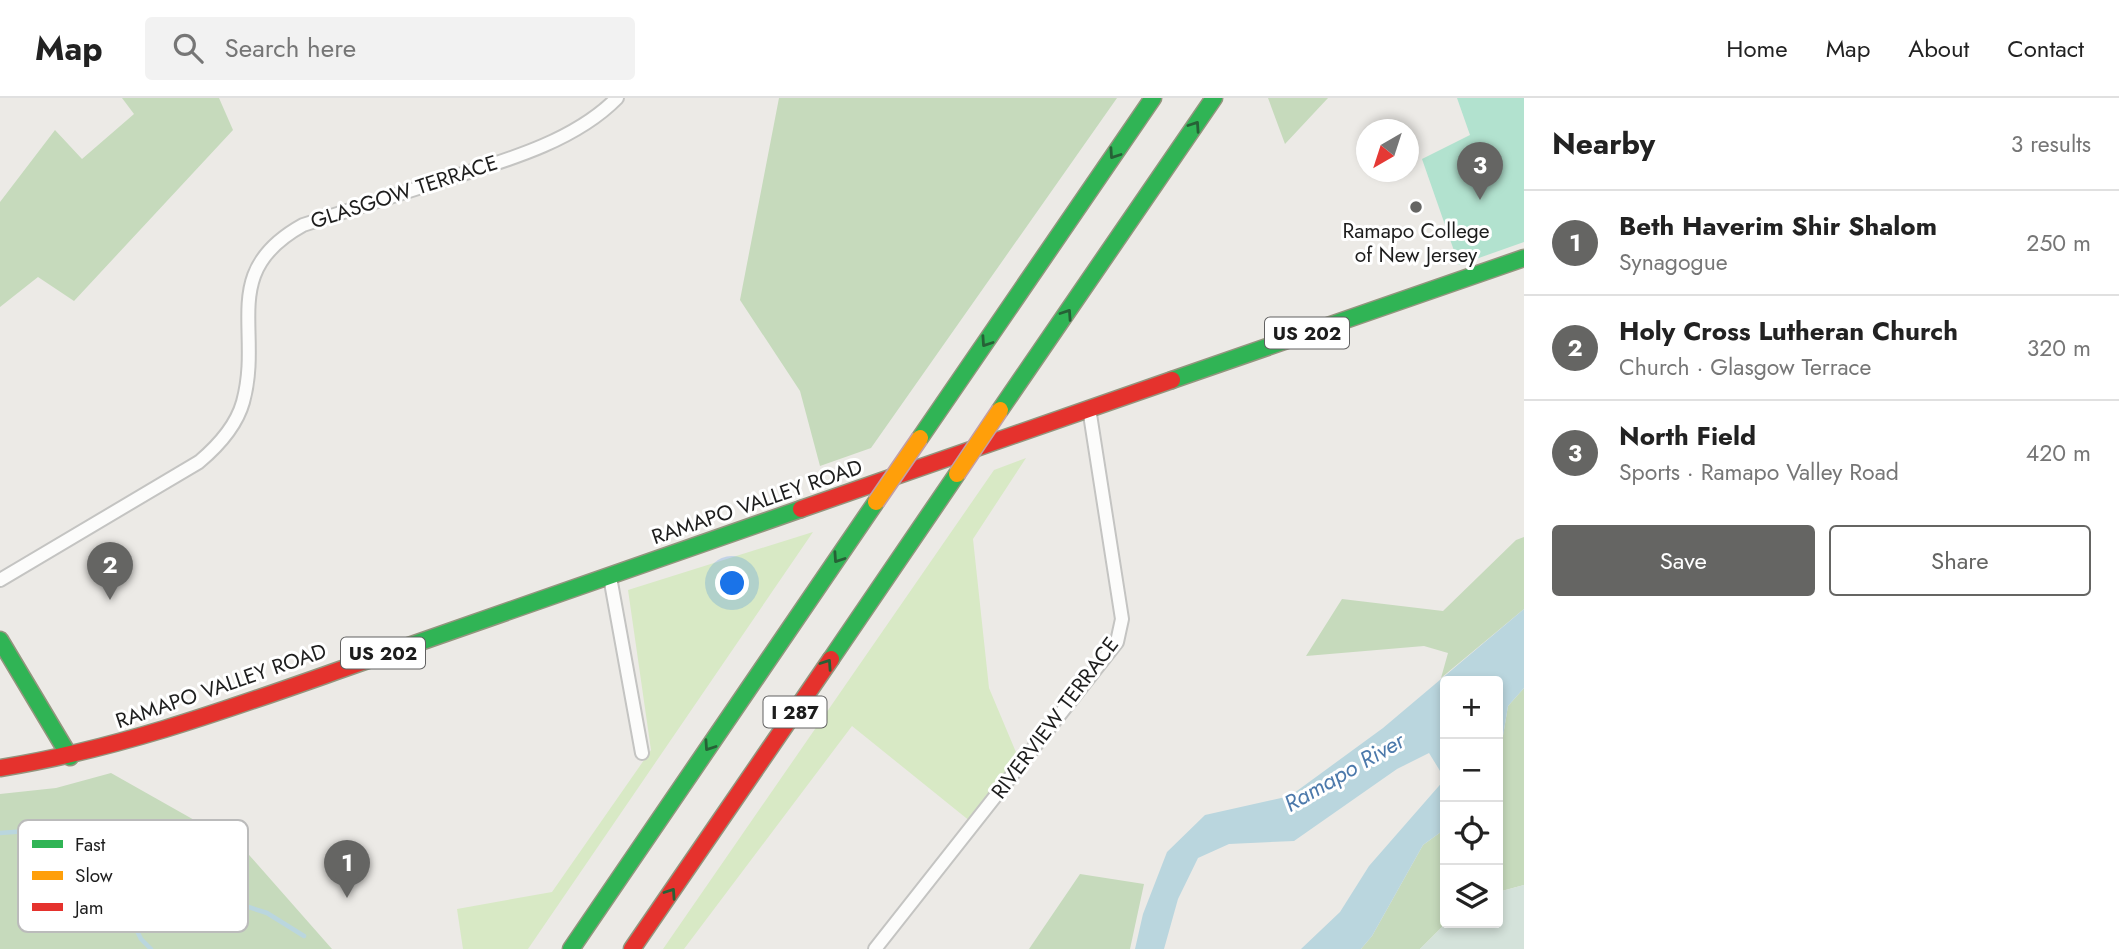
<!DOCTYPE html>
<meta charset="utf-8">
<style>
:root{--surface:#fff;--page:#f2f2f2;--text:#222;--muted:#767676;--line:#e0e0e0;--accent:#656563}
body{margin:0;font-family:Jost,sans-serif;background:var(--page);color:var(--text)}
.controls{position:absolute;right:21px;bottom:21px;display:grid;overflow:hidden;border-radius:7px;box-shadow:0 4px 10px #0003}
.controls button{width:63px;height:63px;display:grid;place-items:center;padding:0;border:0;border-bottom:2px solid var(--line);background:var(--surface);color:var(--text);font:35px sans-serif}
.compass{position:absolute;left:1356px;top:21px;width:63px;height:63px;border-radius:50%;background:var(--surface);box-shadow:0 4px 10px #0003;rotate:219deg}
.you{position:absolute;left:733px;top:486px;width:24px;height:24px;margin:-18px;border:5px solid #fff;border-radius:50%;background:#1a73e8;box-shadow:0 0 0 10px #1a73e833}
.badge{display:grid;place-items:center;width:46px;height:46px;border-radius:50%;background:var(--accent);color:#fff;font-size:23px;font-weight:700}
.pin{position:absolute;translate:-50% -58px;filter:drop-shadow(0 2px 4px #0008)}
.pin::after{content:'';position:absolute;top:37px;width:24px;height:21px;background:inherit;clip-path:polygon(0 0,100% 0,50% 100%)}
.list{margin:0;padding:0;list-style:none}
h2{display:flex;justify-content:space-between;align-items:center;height:91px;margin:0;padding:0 28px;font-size:30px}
h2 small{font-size:23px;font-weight:400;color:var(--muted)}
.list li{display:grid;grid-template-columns:46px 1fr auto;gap:21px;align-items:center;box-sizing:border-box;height:105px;padding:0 28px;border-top:2px solid var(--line)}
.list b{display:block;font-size:26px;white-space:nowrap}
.list p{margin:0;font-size:23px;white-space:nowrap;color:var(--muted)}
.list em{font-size:23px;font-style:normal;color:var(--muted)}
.actions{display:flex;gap:14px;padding:21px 28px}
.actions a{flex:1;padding:16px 0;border:2px solid var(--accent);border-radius:7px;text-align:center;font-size:24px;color:var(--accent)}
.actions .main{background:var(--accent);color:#fff}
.icon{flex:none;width:38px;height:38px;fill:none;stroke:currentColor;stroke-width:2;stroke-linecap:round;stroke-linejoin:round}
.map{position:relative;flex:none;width:1524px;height:851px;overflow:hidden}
header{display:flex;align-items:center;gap:42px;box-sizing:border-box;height:98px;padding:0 35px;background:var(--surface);border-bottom:2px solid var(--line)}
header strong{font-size:33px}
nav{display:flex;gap:38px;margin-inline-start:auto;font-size:24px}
.search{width:490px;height:63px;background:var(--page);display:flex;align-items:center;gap:18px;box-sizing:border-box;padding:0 24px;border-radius:7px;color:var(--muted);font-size:26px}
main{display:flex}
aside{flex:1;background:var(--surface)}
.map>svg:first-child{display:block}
.grass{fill:#d8e9c5}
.forest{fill:#c6dabc}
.wetland{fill:#d4e2da}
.pitch{fill:#b2e2cf}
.water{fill:#bad6de}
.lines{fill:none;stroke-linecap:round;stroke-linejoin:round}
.stream{stroke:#bad6de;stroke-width:4.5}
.street-casing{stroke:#c4c4c2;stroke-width:16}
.fast-casing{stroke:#93957e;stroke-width:19}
.jam-casing{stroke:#93957e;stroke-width:19}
.street{stroke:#fcfcfb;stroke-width:12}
.fast{stroke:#30b455;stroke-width:16}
.jam{stroke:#e5322d;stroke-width:16}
.slow-bridge-casing{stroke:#c19ea7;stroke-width:19;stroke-linecap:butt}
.slow-bridge{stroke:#ff9f0a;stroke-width:16}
.oneway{stroke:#266136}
.poi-dot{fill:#656563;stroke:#fff;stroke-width:2.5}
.labels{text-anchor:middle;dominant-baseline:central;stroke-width:6;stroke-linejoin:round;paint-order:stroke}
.shield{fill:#fff;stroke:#616161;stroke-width:2}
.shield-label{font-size:19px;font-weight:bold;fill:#1d1d1d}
.street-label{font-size:21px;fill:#1d1d1d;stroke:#fff}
.poi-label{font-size:21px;fill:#1d1d1d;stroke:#fff}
.water-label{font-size:23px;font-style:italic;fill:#4c79ab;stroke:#fff}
.key{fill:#fff;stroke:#bbb;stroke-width:2}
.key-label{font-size:19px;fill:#1d1d1d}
</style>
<header>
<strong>Map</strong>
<div class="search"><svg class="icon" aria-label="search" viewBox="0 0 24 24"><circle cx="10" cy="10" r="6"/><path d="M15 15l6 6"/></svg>Search here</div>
<nav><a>Home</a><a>Map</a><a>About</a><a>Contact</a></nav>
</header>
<main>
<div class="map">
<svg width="1524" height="851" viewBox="0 0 1524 851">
<rect width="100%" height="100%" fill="#eceae6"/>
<path class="grass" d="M1026,360L973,441L989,590L1021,666L976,728L852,628L684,851H663L994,372Z
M813,434L528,851H463L457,811L552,794L651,652L628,492Z"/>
<path class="forest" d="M122,0H219L233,32L74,203L38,179L0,209V104L55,32L82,61L134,16Z
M779,0H1117L871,350L820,368L800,293L740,202Z
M1268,0H1328L1285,46Z
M1524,439V511L1441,580L1448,555L1424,548L1306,558L1342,501L1443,513L1516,442Z
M1524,590V787L1498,794V668L1508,608Z
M111,675L242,749L332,851H0V696L56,690Z
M1445,731L1446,825L1420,851H1361L1372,838L1423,747Z
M1080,776L1144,786L1130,851H1029Z"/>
<path class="wetland" d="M1524,787V851H1420L1446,825H1498V794Z"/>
<path class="pitch" d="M1457,0H1524V144L1459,167L1422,61L1470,37Z"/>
<path class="water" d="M1524,511V590L1508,608L1498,668V583H1445V731L1423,747L1372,838L1361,851H1301L1340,814L1369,768L1445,681L1429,655L1397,671L1294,743L1229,746L1198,760L1178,801L1164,851H1135L1143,816L1167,754L1205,717L1290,698L1383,630Z"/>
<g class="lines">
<path class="stream" d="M0,735L40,732L60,745L120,798L141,841L151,851
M73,757L110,754L203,758L224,783L236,805L267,815L304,838"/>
<defs>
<path id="street" d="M610,479L642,655
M0,482L199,364C218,348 236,329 243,304C263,231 218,174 303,127C348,113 392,98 437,84C497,65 572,46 617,0
M875,851L1117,544L1122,521L1089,310"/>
<path id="fast" d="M1172,282L1524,160
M1000,312L1214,0
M920,340L1153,0
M0,542L70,659
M400,551L801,411
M831,561L957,376
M571,851L876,404"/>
<path id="jam" d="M801,411L1172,282
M0,670C138,648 268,596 400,551
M632,851L831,561"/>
</defs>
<use href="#street" class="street-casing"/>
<use href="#fast" class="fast-casing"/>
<use href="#jam" class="jam-casing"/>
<use href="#street" class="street"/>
<use href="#fast" class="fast"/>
<use href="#jam" class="jam"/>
<defs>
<path id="slow-bridge" d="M957,376L1000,312
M876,404L920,340"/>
</defs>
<use href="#slow-bridge" class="slow-bridge-casing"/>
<use href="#slow-bridge" class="slow-bridge"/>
</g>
<defs><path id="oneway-chevron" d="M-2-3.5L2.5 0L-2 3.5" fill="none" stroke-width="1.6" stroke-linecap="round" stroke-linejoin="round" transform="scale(1.75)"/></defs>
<g class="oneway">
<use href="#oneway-chevron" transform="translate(1195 28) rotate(-56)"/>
<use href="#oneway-chevron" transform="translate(1114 56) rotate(124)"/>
<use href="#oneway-chevron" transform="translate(1067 216) rotate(-56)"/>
<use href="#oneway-chevron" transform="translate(986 244) rotate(124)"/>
<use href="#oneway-chevron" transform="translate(838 460) rotate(124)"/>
<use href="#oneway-chevron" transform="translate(827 566) rotate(-56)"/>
<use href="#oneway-chevron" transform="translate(709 648) rotate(124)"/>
<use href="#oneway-chevron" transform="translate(671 795) rotate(-56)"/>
</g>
<circle class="poi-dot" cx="1416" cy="109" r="7"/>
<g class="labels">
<g class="shield">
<rect x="1265" y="219.5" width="84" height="31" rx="5"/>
<rect x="341" y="539.5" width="84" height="31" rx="5"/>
<rect x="763.5" y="598.5" width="63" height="31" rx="5"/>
</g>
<g class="shield-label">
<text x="1307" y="235">US 202</text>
<text x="383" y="555">US 202</text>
<text x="795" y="614">I 287</text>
</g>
<g class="street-label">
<text transform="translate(404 94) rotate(-18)">GLASGOW TERRACE</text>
<text transform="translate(757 404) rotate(-19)">RAMAPO VALLEY ROAD</text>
<text transform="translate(221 588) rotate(-19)">RAMAPO VALLEY ROAD</text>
<text transform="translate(1055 620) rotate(-53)">RIVERVIEW TERRACE</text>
</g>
<g class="poi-label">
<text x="1416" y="133">Ramapo College<tspan x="1416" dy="24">of New Jersey</tspan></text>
</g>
<g class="water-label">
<text transform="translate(1344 674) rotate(-30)">Ramapo River</text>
</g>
</g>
<rect x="18" y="722" width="230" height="112" rx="10" class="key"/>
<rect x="32" y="742" width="31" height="8" fill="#30b455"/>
<rect x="32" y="773" width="31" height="9" fill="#ff9f0a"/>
<rect x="32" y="805" width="31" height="8" fill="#e5322d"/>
<g class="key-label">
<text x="75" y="753">Fast</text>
<text x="75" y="784">Slow</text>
<text x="75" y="816">Jam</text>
</g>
</svg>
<div class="controls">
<button>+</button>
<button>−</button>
<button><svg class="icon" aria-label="locate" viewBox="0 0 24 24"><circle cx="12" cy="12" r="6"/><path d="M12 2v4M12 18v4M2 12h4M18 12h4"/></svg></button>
<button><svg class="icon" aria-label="layers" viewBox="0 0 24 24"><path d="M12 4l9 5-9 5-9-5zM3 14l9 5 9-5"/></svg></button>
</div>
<svg class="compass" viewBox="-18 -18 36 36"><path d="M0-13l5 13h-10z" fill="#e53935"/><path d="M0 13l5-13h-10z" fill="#767676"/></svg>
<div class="you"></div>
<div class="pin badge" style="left:347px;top:800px">1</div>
<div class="pin badge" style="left:110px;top:502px">2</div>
<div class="pin badge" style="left:1480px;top:102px">3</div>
</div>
<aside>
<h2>Nearby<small>3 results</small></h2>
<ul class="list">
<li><span class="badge">1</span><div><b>Beth Haverim Shir Shalom</b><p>Synagogue</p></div><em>250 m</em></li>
<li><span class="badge">2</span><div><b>Holy Cross Lutheran Church</b><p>Church · Glasgow Terrace</p></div><em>320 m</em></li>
<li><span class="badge">3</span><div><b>North Field</b><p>Sports · Ramapo Valley Road</p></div><em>420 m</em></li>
</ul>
<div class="actions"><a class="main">Save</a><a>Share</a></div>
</aside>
</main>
